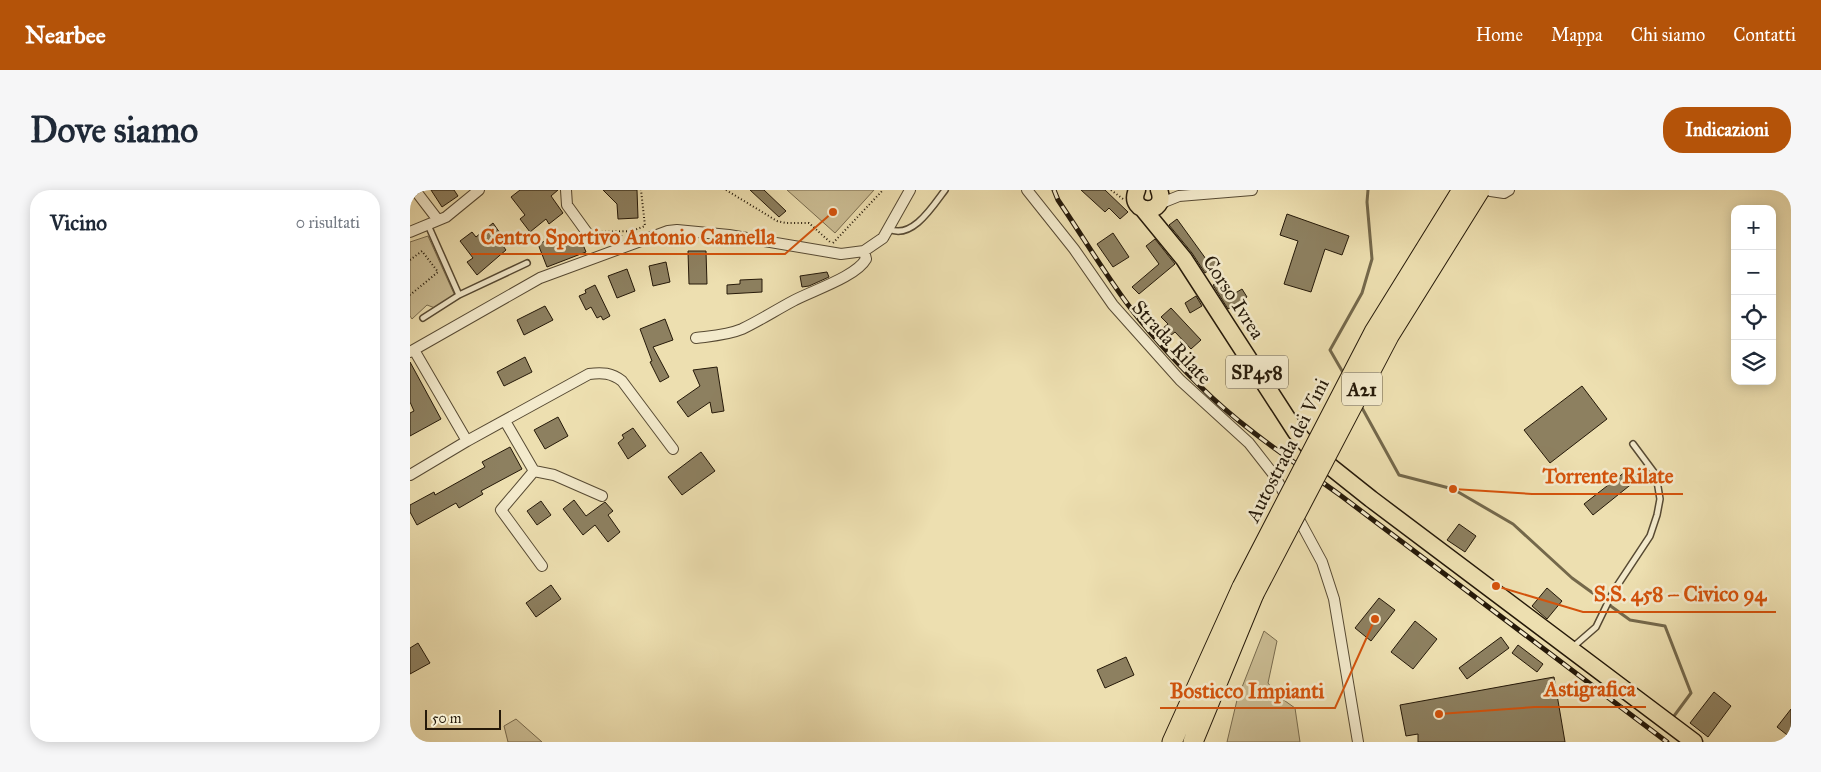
<!DOCTYPE html>
<html lang="it">
<meta charset="utf-8">
<style>
:root{--surface:#fff;--page:#f6f6f7;--text:#1f2937;--muted:#747a83;--line:#e0e1e3;--accent:#b45309}
body{margin:0;font-family:"IM FELL Great Primer",serif;background:var(--page);color:var(--text)}
.controls{position:absolute;right:15px;top:15px;display:grid;overflow:hidden;border-radius:10px;box-shadow:0 2px 12px #0003}
.controls button{width:45px;height:45px;display:grid;place-items:center;padding:0;border:0;border-bottom:1px solid var(--line);background:var(--surface);color:var(--text);font:25px sans-serif}
.scale{position:absolute;left:15px;bottom:12px;width:76px;box-sizing:border-box;padding-left:5px;border:2px solid #251909;border-top:0;font-size:14px;line-height:18px;white-space:nowrap;color:#251909;-webkit-text-stroke:4px #f3eacc;paint-order:stroke}
.list{margin:0;padding:0;list-style:none}
h2{display:flex;justify-content:space-between;align-items:center;height:65px;margin:0;padding:0 20px;font-size:21px}
h2 small{font-size:16px;font-weight:400;color:var(--muted)}
.icon{flex:none;width:28px;height:28px;fill:none;stroke:currentColor;stroke-width:2;stroke-linecap:round;stroke-linejoin:round}
.map{position:relative;flex:none;width:1381px;height:552px;overflow:hidden;border-radius:20px}
header{display:flex;align-items:center;gap:30px;box-sizing:border-box;height:70px;padding:0 25px;background:var(--accent);color:#fff}
header strong{font-size:24px}
nav{display:flex;gap:28px;margin-inline-start:auto;font-size:18px}
.intro{display:flex;align-items:center;justify-content:space-between;box-sizing:border-box;height:120px;padding:0 30px}
h1{margin:0;font-size:35px}
.button{padding:12px 22px;border-radius:20px;background:var(--accent);color:#fff;font-size:18px;font-weight:700}
main{display:flex;gap:30px;padding:0 30px}
aside{flex:1;background:var(--surface);border-radius:20px;box-shadow:0 2px 12px #0003}
.map>svg:first-child{display:block}
.green{fill:#cbbd94;stroke:#786b4e}
.lines{fill:none;stroke-linecap:round;stroke-linejoin:round}
.stream{stroke:#74684b;stroke-width:3}
.building{fill:#8d8060;stroke:#251909}
.service-casing{stroke:#574a33;stroke-width:8}
.minor-casing{stroke:#574a33;stroke-width:12}
.primary-casing{stroke:#251909;stroke-width:19}
.motorway-casing{stroke:#251909;stroke-width:21}
.path{stroke:#251909;stroke-width:2;stroke-dasharray:1 2.5;stroke-linecap:butt}
.service{stroke:#f3eacc;stroke-width:5}
.minor{stroke:#f3eacc;stroke-width:10}
.primary{stroke:#eddfb0;stroke-width:16}
.motorway{stroke:#eddfb0;stroke-width:19}
.rail-casing{stroke:#251909;stroke-width:5}
.rail{stroke:#f3eacc;stroke-width:3;stroke-dasharray:9;stroke-linecap:butt}
.motorway-bridge-casing{stroke:#251909;stroke-width:21;stroke-linecap:butt}
.motorway-bridge{stroke:#eddfb0;stroke-width:19}
.labels{text-anchor:middle;dominant-baseline:central;stroke-width:5;stroke-linejoin:round;paint-order:stroke}
.shield{fill:#f3eacc;stroke:#635844;stroke-width:1}
.shield-label{font-size:19px;font-weight:bold;fill:#251909}
.street-label{font-size:20px;fill:#251909;stroke:#f3eacc}
.leader{fill:none;stroke:#d4530c;stroke-width:2}
.callout-dot{fill:#d4530c;stroke:#f3eacc;stroke-width:2}
.callout-label{font-size:21px;text-anchor:middle;font-weight:bold;fill:#d4530c;stroke:#f3eacc;stroke-width:5;stroke-linejoin:round;paint-order:stroke}
</style>
<header>
<strong>Nearbee</strong>
<nav><a>Home</a><a>Mappa</a><a>Chi siamo</a><a>Contatti</a></nav>
</header>
<div class="intro"><h1>Dove siamo</h1><a class="button">Indicazioni</a></div>
<main>
<aside>
<h2>Vicino<small>0 risultati</small></h2>
<ul class="list">
</ul>
</aside>
<div class="map">
<svg width="1381" height="552" viewBox="0 0 1381 552">
<rect width="100%" height="100%" fill="#eddfb0"/>
<filter id="stains"><feTurbulence type="fractalNoise" baseFrequency=".004" numOctaves="4"/><feColorMatrix values="0 0 0 0 .2 0 0 0 0 .09 0 0 0 0 .02 0 0 0 .5 -.17"/></filter>
<radialGradient id="worn" r=".72"><stop offset=".6" stop-color="#630" stop-opacity="0"/><stop offset="1" stop-color="#630" stop-opacity=".3"/></radialGradient>
<path class="green" d="M377,0H464L425,43Z
M18,46L45,106L25,118L17,115L2,129L0,126V52Z
M854,441L867,451L858,493L868,506L885,518L890,552H817L827,510Z
M106,529L132,552H98L94,536Z"/>
<g class="lines">
<path class="stream" d="M935,186L920,160L952,103L962,69L957,12L958,0
M951,216L989,285L1043,299L1103,334L1162,388L1220,430L1255,436L1281,503L1264,526"/>
</g>
<path class="building" d="M21,0H44L48,6L32,17Z
M110,0H148L141,6L153,23L139,34L136,29L120,42L110,29L115,25L101,7Z
M193,0H227L228,28L208,29L207,14Z
M340,0H354L376,21L369,27Z
M671,0H695L718,22L710,29L699,18L695,22Z
M877,24L939,46L932,65L915,59L901,102L874,94L888,51L870,45Z
M767,29L796,69L802,65L808,73L795,83L782,63L759,35Z
M83,33L92,46L88,49L96,60L67,85L57,72L63,68L50,51L62,42L66,47Z
M703,43L719,67L703,77L687,54Z
M145,47L148,55L170,47L176,62L137,77L128,54Z
M745,49L765,74L729,104L722,97L749,74L736,56Z
M278,61H296L297,94H279Z
M256,72L260,92L243,96L239,76Z
M217,79L225,101L207,108L198,86Z
M417,82L419,87L399,96L392,97L390,86Z
M352,89V102L317,104V95L330,94V90Z
M812,90L822,105L832,99L837,107L818,119L803,95Z
M185,95L200,126L193,130L191,126L187,128L181,117L176,120L169,106L176,103L175,100Z
M786,106L792,116L780,123L775,113Z
M135,116L143,130L114,145L107,130Z
M761,118L791,150L781,159L765,142L760,146L753,138L758,134L751,127Z
M255,129L263,150L243,157L259,187L250,192L240,172L242,171L230,139Z
M115,167L122,182L94,196L87,182Z
M0,172L31,229L0,246V223L4,221L0,212Z
M307,177L314,221L302,223L300,212L278,227L267,212L290,196L283,180Z
M1172,196L1197,229L1140,273L1114,240Z
M148,227L158,246L135,259L124,240Z
M223,238L236,256L218,269L208,253L214,248L212,245Z
M100,257L112,279L71,301L73,304L49,318L46,313L7,335L0,322V315L24,302L25,305L75,277L72,272Z
M291,262L305,281L272,305L258,287Z
M1220,278L1229,288L1183,325L1174,314Z
M164,310L176,326L195,312L203,321L198,325L210,342L198,352L185,335L173,345L153,319Z
M131,311L141,325L127,335L117,321Z
M1049,334L1066,346L1055,362L1037,350Z
M141,395L151,409L126,427L116,413Z
M1137,398L1152,411L1137,429L1122,416Z
M969,408L985,420L961,451L945,438Z
M1005,431L1027,449L1003,479L981,462Z
M1091,447L1099,458L1057,489L1049,478Z
M8,453L20,473L0,484V458Z
M1108,455L1133,474L1127,482L1102,463Z
M716,467L724,485L695,498L687,480Z
M1144,487L1155,552H1008V544L996,546L990,515Z
M1304,502L1321,516L1298,547L1280,533Z
M1381,519V548L1367,537Z"/>
<g class="lines">
<defs>
<path id="service" d="M18,35L49,105
M479,39C502,50 523,16 535,0
M13,128L49,105L117,73
M1163,457L1186,437L1203,402L1240,346L1247,325L1250,309L1246,285L1223,254"/>
<path id="minor" d="M5,0L28,30
M156,0L157,15L178,44
M617,0L664,59L703,115L770,190L839,253L864,285L878,310
M1074,0L1094,3L1099,0
M749,14L769,6L842,0
M0,42L36,27L69,0
M286,148C301,146 318,145 332,139C349,131 366,120 383,111C401,101 446,87 456,69L454,61
M4,160L57,251L179,184C192,182 202,183 212,191L263,259
M0,162L130,88L258,41L267,40L319,45L431,64L454,61L473,48L500,0
M95,231L124,281L144,285L192,306
M124,281L91,320L132,376
M0,285L57,251
M885,322L912,372L924,409L948,552"/>
<path id="primary" d="M727,0C716,25 759,26 749,0
M733,19L774,69L886,242L907,266L961,309L1284,552"/>
<path id="motorway" d="M762,552L832,397
M783,552L844,404"/>
</defs>
<use href="#service" class="service-casing"/>
<use href="#minor" class="minor-casing"/>
<use href="#primary" class="primary-casing"/>
<use href="#motorway" class="motorway-casing"/>
<path class="path" d="M316,0L367,31L376,33H399L420,52
M701,0L713,9
M188,42L222,41L235,36L231,0
M187,50L191,54L211,45L212,48
M423,53L473,0
M0,70L12,61L28,82L0,105"/>
<use href="#service" class="service"/>
<use href="#minor" class="minor"/>
<use href="#primary" class="primary"/>
<use href="#motorway" class="motorway"/>
<defs>
<path id="rail" d="M644,0L648,10C671,44 692,79 716,112C738,142 765,171 791,197C832,238 883,271 930,305L1257,552"/>
</defs>
<use href="#rail" class="rail-casing"/>
<use href="#rail" class="rail"/>
<defs>
<path id="motorway-bridge" d="M832,397L964,142L1052,0
M844,404L979,146L1070,0"/>
</defs>
<use href="#motorway-bridge" class="motorway-bridge-casing"/>
<use href="#motorway-bridge" class="motorway-bridge"/>
</g>
<g class="labels">
<g class="shield">
<rect x="816" y="165.5" width="62" height="33" rx="4"/>
<rect x="932" y="182.5" width="40" height="33" rx="4"/>
</g>
<g class="shield-label">
<text x="847" y="182">SP458</text>
<text x="952" y="199">A21</text>
</g>
<g class="street-label">
<text transform="translate(824 107) rotate(57)">Corso Ivrea</text>
<text transform="translate(762 152) rotate(47)">Strada Rilate</text>
<text transform="translate(877 260) rotate(-63)">Autostrada dei Vini</text>
</g>
</g>
<path class="leader" d="M423 22L375 64H61M1043 299L1122 304H1273M1086 396L1173 422H1366M1029 524L1125 517H1236M965 429L925 518H750"/>
<g class="callout-dot">
<circle cx="423" cy="22" r="5"/>
<circle cx="1043" cy="299" r="5"/>
<circle cx="1086" cy="396" r="5"/>
<circle cx="1029" cy="524" r="5"/>
<circle cx="965" cy="429" r="5"/>
</g>
<g class="callout-label">
<text x="218" y="54">Centro Sportivo Antonio Cannella</text>
<text x="1198" y="293">Torrente Rilate</text>
<text x="1270" y="411">S.S. 458 – Civico 94</text>
<text x="1180" y="506">Astigrafica</text>
<text x="837" y="508">Bosticco Impianti</text>
</g>
<rect width="100%" height="100%" filter="url(#stains)"/>
<rect width="100%" height="100%" fill="url(#worn)"/>
</svg>
<div class="controls">
<button>+</button>
<button>−</button>
<button><svg class="icon" aria-label="locate" viewBox="0 0 24 24"><circle cx="12" cy="12" r="6"/><path d="M12 2v4M12 18v4M2 12h4M18 12h4"/></svg></button>
<button><svg class="icon" aria-label="layers" viewBox="0 0 24 24"><path d="M12 4l9 5-9 5-9-5zM3 14l9 5 9-5"/></svg></button>
</div>
<div class="scale">50 m</div>
</div>
</main>
